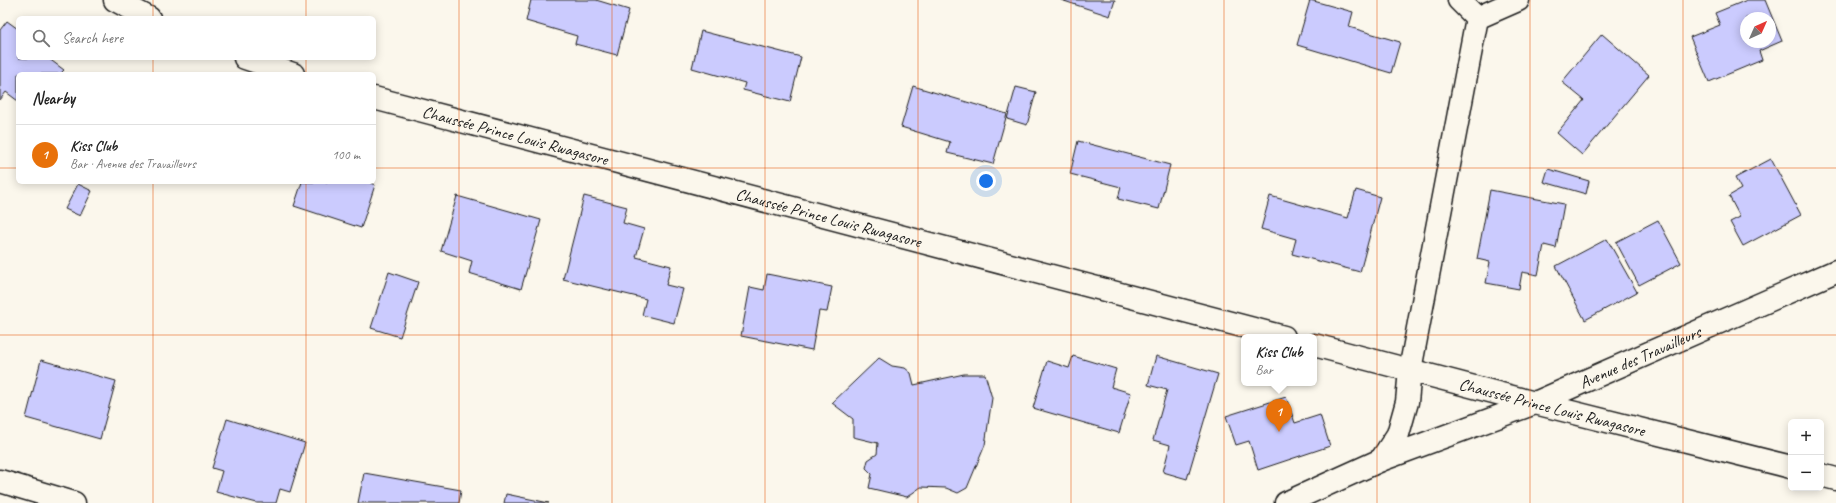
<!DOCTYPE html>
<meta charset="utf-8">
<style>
:root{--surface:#fff;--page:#f6f6f6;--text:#222;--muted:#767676;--line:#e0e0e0;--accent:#7c3aed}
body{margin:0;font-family:Caveat,sans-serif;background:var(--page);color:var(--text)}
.controls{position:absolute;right:12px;bottom:12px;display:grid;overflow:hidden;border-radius:6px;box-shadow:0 2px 10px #0003}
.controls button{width:36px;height:36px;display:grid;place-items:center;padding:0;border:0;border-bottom:1px solid var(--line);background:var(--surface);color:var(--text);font:20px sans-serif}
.compass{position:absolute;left:1740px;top:12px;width:36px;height:36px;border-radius:50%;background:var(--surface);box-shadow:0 2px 10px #0003;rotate:45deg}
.you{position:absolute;left:986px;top:181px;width:14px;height:14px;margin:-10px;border:3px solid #fff;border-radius:50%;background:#1a73e8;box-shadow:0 0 0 6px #1a73e833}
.badge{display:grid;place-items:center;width:26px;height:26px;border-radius:50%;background:var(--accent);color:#fff;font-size:13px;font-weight:700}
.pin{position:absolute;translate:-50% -33px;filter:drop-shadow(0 1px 2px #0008)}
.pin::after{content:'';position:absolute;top:21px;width:14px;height:12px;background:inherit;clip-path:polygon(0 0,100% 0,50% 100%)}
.popup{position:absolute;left:1241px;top:334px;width:76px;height:52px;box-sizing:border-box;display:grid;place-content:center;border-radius:6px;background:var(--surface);filter:drop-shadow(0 1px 3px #0005);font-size:13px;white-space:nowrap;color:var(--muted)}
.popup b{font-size:15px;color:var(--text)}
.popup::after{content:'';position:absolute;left:50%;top:100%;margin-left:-8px;border:8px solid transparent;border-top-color:var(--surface)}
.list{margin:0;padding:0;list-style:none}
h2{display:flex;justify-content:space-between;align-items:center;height:52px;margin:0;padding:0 16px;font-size:17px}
h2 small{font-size:13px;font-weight:400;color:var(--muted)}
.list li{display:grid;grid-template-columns:26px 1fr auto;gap:12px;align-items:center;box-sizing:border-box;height:60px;padding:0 16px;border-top:1px solid var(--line)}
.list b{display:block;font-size:15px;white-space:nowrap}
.list p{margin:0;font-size:13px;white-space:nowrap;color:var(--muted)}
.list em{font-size:13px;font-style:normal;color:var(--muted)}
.icon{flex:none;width:22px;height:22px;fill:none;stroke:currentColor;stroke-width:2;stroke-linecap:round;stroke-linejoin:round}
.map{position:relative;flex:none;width:1836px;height:503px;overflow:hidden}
.search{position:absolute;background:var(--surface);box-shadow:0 2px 10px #0003;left:16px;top:16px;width:360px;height:44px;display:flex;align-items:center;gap:10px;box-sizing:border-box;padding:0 14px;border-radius:6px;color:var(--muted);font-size:15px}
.panel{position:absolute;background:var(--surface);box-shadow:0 2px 10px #0003;left:16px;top:72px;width:360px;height:112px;border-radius:6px}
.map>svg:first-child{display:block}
.building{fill:#cbcbfe;stroke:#1c1c1c;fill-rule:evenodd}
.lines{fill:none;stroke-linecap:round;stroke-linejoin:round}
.minor-casing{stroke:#1c1c1c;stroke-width:25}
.minor{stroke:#fbf7ec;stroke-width:22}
.grid{fill:none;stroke:#e8590c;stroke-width:1;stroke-opacity:0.55}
.labels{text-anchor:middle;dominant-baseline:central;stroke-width:3.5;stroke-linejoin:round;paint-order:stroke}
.street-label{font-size:17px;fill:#1c1c1c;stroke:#fbf7ec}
</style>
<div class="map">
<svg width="1836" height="503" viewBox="0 0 1836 503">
<rect width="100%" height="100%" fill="#fbf7ec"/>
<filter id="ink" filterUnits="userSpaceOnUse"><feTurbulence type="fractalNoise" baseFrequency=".025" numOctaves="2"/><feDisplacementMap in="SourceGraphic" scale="8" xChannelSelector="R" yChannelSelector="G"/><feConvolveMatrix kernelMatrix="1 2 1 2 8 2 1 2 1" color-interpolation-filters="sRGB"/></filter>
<g filter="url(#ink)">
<path class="building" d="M531,0H596L629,10L617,55L575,44L577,36L526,21Z
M1061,0H1115L1110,16Z
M1310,0L1353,12L1349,27L1400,42L1391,73L1297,45Z
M1747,0H1765L1782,41L1759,51L1762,60L1709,82L1690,37L1720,25L1715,13ZM1746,18H1770V42H1746Z
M7,21L18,29V58H48L64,70L60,74H18V101L6,92L0,100V30Z
M701,31L801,57L790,102L743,90L745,83L692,68Z
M1602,34L1649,75L1582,155L1557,133L1584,100L1562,82Z
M913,86L1007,114L993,164L947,153L950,142L901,127Z
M1016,87L1036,92L1027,125L1007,119Z
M1078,141L1170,165L1159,209L1118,199L1121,187L1070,174Z
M1771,159L1801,215L1743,246L1730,222L1740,217L1729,196L1741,189L1735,178Z
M1548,169L1589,181L1586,194L1544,182Z
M302,182H368L375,185L361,228L294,206Z
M78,184L92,191L80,216L65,209Z
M1356,190L1380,197L1360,272L1292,254L1296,239L1261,229L1270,196L1348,218Z
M1490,190L1564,204L1556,248L1544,245L1538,275L1522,272L1519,289L1486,283L1490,262L1477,259Z
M457,196L541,220L521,289L469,273L472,261L441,251Z
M584,196L627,207L623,223L644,229L636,257L671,266L666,285L683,289L674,323L642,315L646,299L563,279Z
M1658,220L1681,263L1639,285L1616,242Z
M1607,239L1637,292L1585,320L1556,266Z
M389,272L418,282L400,337L371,328Z
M767,274L832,287L827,312L819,311L812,350L741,336L750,287L764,290Z
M1073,356L1116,369L1111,387L1131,393L1119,433L1033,408L1047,361L1069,368Z
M1156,356L1218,374L1187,479L1163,472L1170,445L1153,440L1167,390L1148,385Z
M879,358L892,366L905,368L911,373L914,385L964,374H985L992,398L985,445L967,488L958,493L946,488L921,487L907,497L869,488L872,474L866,468L868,460L877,454L878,443L853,437V419L832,403Z
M41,360L116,381L100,439L26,418Z
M1286,397L1295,423L1320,415L1330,446L1258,470L1249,441L1236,445L1226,416Z
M227,419L305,443L290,492L280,489L276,503H257L216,492L222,471L212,468Z
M364,473L461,490L459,503H358Z
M506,494L549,503H504Z"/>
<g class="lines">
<defs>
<g id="minor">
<path d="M115,0L149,18"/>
<path d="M1477,18L1518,0"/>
<path d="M245,58L293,74"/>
<path id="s1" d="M374,98L1284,337"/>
<path id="s2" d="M1314,345L1535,403L1791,467"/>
<path d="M1381,460L1398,434L1407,402L1410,370L1477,18L1459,0"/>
<path d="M1821,475L1836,479"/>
<path d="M0,481L74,503"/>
<path id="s3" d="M1286,503L1381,460L1535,403L1836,271"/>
</g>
</defs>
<use href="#minor" class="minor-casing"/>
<use href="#minor" class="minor"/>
</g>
</g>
<path class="grid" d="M153,0V18M306,0V18M459,0V503M612,0V503M765,0V503M918,0V503M1071,0V503M1224,0V503M1377,0V503M1530,0V503M1683,0V503M153,58V74M306,58V74M0,168H18M374,168H1836M153,182V503M306,182V503M0,335H1836"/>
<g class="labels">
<g class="street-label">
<text stroke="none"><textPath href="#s1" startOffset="146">Chaussée Prince Louis Rwagasore</textPath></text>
<text stroke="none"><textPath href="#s1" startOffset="470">Chaussée Prince Louis Rwagasore</textPath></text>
<text stroke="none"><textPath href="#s3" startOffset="383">Avenue des Travailleurs</textPath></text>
<text stroke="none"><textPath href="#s2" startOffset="246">Chaussée Prince Louis Rwagasore</textPath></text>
</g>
</g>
</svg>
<div class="controls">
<button>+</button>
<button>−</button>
</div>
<svg class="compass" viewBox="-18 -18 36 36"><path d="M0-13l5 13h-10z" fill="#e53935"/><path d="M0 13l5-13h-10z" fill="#767676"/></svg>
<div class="you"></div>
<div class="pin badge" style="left:1279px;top:432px;background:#e8710a">1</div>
<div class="popup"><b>Kiss Club</b>Bar</div>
<div class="search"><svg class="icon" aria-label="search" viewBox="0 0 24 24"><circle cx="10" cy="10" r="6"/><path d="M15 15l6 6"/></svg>Search here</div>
<section class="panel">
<h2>Nearby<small></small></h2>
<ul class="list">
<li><span class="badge" style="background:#e8710a">1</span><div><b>Kiss Club</b><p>Bar · Avenue des Travailleurs</p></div><em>100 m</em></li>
</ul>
</section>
</div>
